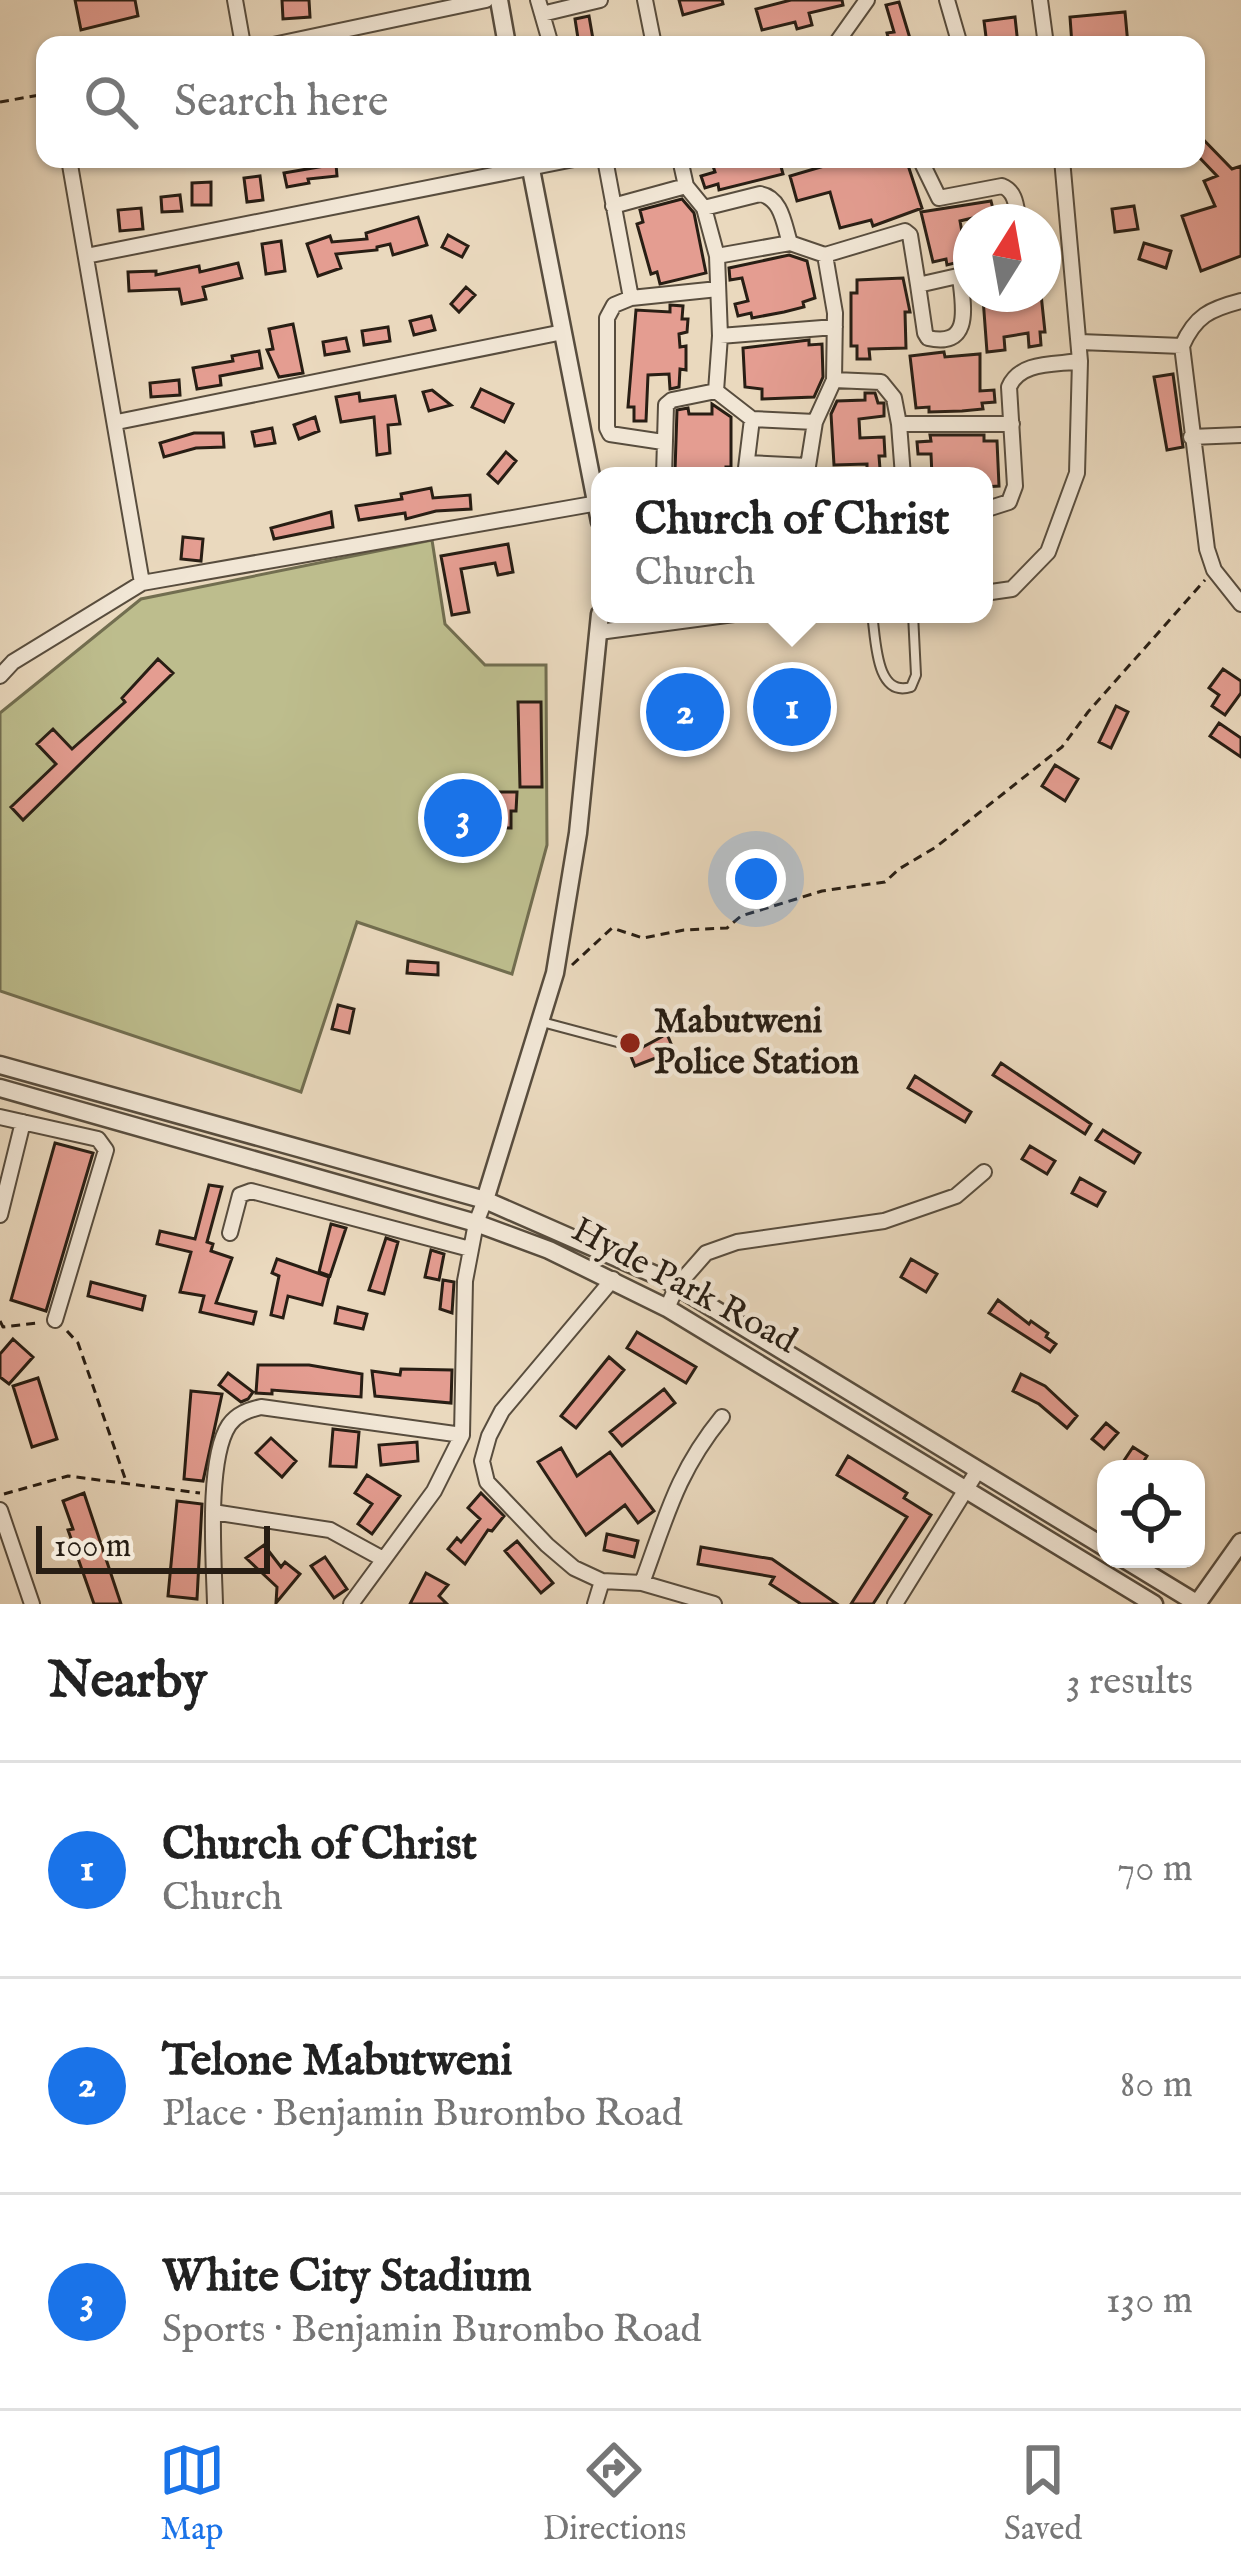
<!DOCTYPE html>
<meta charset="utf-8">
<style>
:root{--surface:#fff;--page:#f6f6f6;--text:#222;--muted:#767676;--line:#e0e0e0;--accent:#1a73e8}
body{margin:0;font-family:"IM FELL English",serif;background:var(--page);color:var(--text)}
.controls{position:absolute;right:36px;bottom:36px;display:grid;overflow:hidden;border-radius:24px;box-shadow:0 3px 9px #0004}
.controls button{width:108px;height:108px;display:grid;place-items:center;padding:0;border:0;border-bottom:3px solid var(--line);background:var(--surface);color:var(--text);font:60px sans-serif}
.compass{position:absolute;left:953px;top:204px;width:108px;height:108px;border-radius:50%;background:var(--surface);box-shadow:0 3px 9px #0004;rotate:11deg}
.scale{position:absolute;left:36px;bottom:30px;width:234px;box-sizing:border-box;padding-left:12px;border:6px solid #281e14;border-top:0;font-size:33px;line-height:42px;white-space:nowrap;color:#281e14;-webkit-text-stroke:9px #f1e6d5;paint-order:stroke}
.you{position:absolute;left:756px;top:879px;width:42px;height:42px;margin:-30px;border:9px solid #fff;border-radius:50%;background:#1a73e8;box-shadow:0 0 0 18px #1a73e833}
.badge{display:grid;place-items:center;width:78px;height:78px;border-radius:50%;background:var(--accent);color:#fff;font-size:39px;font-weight:700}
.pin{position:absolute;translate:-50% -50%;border:6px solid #fff;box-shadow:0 3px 12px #0006}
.popup{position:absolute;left:591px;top:467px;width:402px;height:156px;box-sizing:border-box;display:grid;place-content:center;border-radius:24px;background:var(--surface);filter:drop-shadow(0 3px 9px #0005);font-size:39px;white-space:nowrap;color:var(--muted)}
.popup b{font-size:45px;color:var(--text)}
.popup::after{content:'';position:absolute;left:50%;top:100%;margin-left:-24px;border:24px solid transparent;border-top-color:var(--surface)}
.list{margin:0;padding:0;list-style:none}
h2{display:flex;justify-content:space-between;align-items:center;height:156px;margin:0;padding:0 48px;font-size:51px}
h2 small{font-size:39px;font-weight:400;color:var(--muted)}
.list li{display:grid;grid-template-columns:78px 1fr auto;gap:36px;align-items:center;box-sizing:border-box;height:216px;padding:0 48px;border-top:3px solid var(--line)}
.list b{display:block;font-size:45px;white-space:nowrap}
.list p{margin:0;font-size:39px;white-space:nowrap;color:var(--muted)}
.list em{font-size:39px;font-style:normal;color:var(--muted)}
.icon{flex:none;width:66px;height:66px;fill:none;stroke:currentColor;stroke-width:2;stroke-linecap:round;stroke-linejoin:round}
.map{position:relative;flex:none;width:1241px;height:1604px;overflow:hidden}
.search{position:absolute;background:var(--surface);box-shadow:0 3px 9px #0004;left:36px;right:36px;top:36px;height:132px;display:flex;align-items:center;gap:30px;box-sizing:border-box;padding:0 42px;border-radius:24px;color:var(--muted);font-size:45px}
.sheet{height:804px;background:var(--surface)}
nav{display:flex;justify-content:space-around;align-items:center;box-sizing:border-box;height:168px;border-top:3px solid var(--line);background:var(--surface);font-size:33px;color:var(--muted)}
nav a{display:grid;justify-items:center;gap:6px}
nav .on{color:var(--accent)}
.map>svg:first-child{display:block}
.green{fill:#bdbd8d;stroke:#726e50;stroke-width:3}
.building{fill:#e49d91;stroke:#281e14;stroke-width:3}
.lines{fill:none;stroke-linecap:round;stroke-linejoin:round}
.service-casing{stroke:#584d3e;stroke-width:12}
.minor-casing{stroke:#584d3e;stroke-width:18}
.tertiary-casing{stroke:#584d3e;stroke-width:21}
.path{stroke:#281e14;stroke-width:3;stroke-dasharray:9 6;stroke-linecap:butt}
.service{stroke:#f1e6d5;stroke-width:8}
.minor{stroke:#f1e6d5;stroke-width:14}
.tertiary{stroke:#f1e6d5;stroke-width:16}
.poi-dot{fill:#8f2418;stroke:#f1e6d5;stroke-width:4.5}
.labels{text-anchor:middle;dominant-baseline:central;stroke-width:9;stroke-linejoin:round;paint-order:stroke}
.poi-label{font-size:36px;font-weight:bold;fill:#281e14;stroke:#f1e6d5;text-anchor:start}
.street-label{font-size:36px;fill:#281e14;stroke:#f1e6d5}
</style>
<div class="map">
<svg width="1241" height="1604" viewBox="0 0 1241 1604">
<rect width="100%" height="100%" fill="#ead9be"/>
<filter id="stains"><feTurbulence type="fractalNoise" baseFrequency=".00167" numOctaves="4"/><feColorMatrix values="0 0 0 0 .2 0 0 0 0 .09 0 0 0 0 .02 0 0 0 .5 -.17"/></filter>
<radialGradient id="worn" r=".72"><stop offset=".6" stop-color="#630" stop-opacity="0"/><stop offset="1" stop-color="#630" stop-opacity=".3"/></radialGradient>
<path class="green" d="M432,540L445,624L485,665H546L547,845L512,974L357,922L301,1092L0,991V713L141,599Z"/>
<path class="building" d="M75,0H135L138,16L81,30Z
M282,0H309L310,17L283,19Z
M679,0H722L723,4L683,15Z
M791,0H842L843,5L809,13L812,25L797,29L795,22L762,30L756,9Z
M899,2L912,45H890L887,33L894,32L886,5Z
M1125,12L1128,45H1072L1070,17Z
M589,16L594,45H579L575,19Z
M1015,17L1018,45H987L984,21Z
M1196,132L1232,169L1241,166V256L1201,271L1182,216L1215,206L1204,181L1217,176L1196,154Z
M739,159H779L783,174L719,190L718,184L705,188L701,176L715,172L713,166Z
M848,159H906L922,208L873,226L871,220L840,228L830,192L797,201L790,176Z
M336,164L337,176L308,179L309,183L287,187L284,173Z
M260,176L263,200L247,202L244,178Z
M211,182V205H192V183Z
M180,195L182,211L162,212L161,197Z
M682,199L694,213L706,273L660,284L657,272L651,274L637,224L643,222L640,210Z
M991,201L994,213L960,221L967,260L947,265L946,259L933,262L921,212Z
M1134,206L1138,229L1115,232L1112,209Z
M141,208L143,229L120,231L118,210Z
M418,217L427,245L393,255L390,244L377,247V250L336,254L341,268L318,276L307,244L330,236L332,242L367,239L366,233Z
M448,235L468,246L462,257L442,247Z
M281,241L285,271L266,274L262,244Z
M1144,243L1171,251L1166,268L1139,259Z
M789,255L807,261L815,298L803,302L804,307L784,312L752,318L751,313L738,316L735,304L748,301L742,278L730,280L729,268Z
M238,263L242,278L203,287L206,299L182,304L179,289L129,291L128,272L156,271V275L199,266L200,272Z
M903,278L910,312H905L906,348L869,349L870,359H857V346H851V293H857V280Z
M466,287L475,295L459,312L451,304Z
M988,294H1041L1045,332H1040L1041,345L1029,347L1028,333L1004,337L1005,350L987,352L983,298Z
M670,305L683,306L682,319H688L687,332L679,334L680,347L686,346V370L680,369L679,387L670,389L669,374L648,375L646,421H634V407H628L636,310L670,312Z
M431,316L435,330L414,335L410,321Z
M293,324L303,373L279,377L267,350L273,349L269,329Z
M388,327L390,341L364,345L362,331Z
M346,338L349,351L325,355L323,342Z
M809,340V345L822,344L823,377L814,397L762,399V389L745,387L743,348Z
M259,351L262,368L220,376L221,385L197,389L193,368L233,361L232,356Z
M944,352L945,357L980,354V391L994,390L995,402L982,403L983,409L962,411L929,412V407L916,408L910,356Z
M1173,374L1183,447L1167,450L1154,377Z
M179,380L180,395L151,397L150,383Z
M481,389L513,404L504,422L472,407Z
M432,390L451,405L429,411L423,392Z
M359,393L360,401L395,396L400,424L388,425L390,453L377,455L374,417L341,422L336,397Z
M865,393H875L878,403H884V416L859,419L860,438L884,437L885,456H879L880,469H867V464L834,465L831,414L837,401L865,400Z
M712,404L731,417V467H726V476H681V471H675L677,410L688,408L689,414H712Z
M315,417L319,431L299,439L294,425Z
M272,428L275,443L255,446L252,432Z
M194,433H223L224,447L196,448L164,457L160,443Z
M930,435H984V441H997L999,486L984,487V476H932L931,454H918L917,442L931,441Z
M506,452L516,461L498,483L488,474Z
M431,488L433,498L470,495L471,509L436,511L406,519L405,513L359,520L356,506L402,499L401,494Z
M331,512L333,527L274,539L271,528Z
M183,537L203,539L201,561L181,559Z
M508,544L513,572L498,575L495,563L461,569L469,612L452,615L441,556Z
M158,659L173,673L23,820L11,807L56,764L37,744L53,729L72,749L125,702L122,698Z
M1223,669L1241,681V693L1225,715L1212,706L1219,695L1209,688Z
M804,682L808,729L781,732L776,685Z
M660,687L718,699L710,736L653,724Z
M518,702H541L542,787H520Z
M1116,706L1128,712L1111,748L1099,742Z
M1219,723L1241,738V757L1210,736Z
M1055,765L1078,779L1065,801L1042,786Z
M449,792H517L516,811H511V828L462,826V810H449Z
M408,961L438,963V975L407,973Z
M338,1005L354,1009L349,1033L332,1029Z
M667,1034L674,1051L635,1066L630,1054Z
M1001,1063L1091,1124L1085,1134L993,1075Z
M915,1076L971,1112L965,1122L908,1088Z
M1103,1130L1140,1153L1134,1163L1096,1140Z
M55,1143L93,1153L46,1311L11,1300Z
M1030,1146L1055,1161L1047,1174L1022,1159Z
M1080,1178L1105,1192L1097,1206L1072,1193Z
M209,1185L222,1187L207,1242L213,1244L211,1251L232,1258L216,1303L256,1312L253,1324L200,1312L204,1296L180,1292L191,1252L157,1244L160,1231L195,1239Z
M331,1224L346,1228L330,1276L319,1272Z
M386,1238L398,1242L384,1294L369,1290Z
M431,1250L444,1254L439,1280L425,1277Z
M277,1259L329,1277L322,1305L288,1296L283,1318L271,1315L279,1276L272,1273Z
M911,1259L937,1274L926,1292L901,1277Z
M443,1280L454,1282L452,1313L440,1309Z
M91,1282L145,1296L142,1310L88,1296Z
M998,1300L1029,1324L1031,1321L1048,1333L1046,1337L1056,1344L1050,1352L989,1313Z
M338,1307L367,1314L363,1329L335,1323Z
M637,1332L696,1367L686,1383L627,1348Z
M13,1339L33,1357L9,1384L0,1377V1354Z
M609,1357L624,1370L576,1428L561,1416Z
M258,1365H309L362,1374L361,1397L272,1390V1394L256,1393Z
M401,1369L452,1370L451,1403L375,1396L372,1371L400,1375Z
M228,1373L253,1392L248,1399L241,1402L219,1385Z
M1021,1374L1045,1386L1077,1416L1067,1428L1039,1404L1013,1391Z
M38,1378L57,1439L32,1447L13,1386Z
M664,1389L675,1403L622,1446L610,1432Z
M191,1391L222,1394L203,1481L184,1479Z
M1106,1423L1118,1433L1104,1449L1092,1439Z
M333,1429L359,1432L356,1467L330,1466Z
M271,1438L296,1461L282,1477L256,1453Z
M417,1442L418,1461L381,1465L379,1445Z
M1133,1447L1147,1456L1139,1469L1123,1462Z
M561,1448L577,1476L610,1452L654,1511L638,1523L625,1505L586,1535L538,1462Z
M848,1456L907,1493L904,1498L931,1515L873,1604H851L907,1517L837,1475Z
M367,1475L400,1496L372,1534L358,1524L372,1504L355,1493Z
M84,1493L121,1604H94L73,1544L68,1530L73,1529L63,1501Z
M481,1493L504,1516L492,1531L488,1530L465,1564L448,1549L457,1538L461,1542L480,1519L468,1508Z
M177,1501L202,1504L197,1599L168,1596Z
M607,1534L638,1541L634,1557L604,1550Z
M517,1541L553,1583L541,1593L505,1551Z
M264,1545L281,1567L285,1562L300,1574L276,1603L277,1587L246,1558Z
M701,1547L772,1559L837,1604H801L770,1584L774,1577L698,1564Z
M325,1557L347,1589L334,1598L311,1566Z
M426,1573L448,1585L439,1596L447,1604H410Z"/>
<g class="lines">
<defs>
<path id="service" d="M872,614C876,638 875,698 911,687L916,675L913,614
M542,1022L617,1042"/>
<path id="minor" d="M235,0L243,45
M538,0L551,45
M645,0L654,45
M947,0L960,45
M1040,0L1046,45
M542,14L600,0
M273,45L486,0
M835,45L867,0
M69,159L142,583
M605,159L631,298
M680,159L686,186L704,208L717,256L720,336L716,391L752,419L745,476
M920,159L939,198L1002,186C1017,192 1016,208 1019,222
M613,206L686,186
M704,208L760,194C782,198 784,225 790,243
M86,256L574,159
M717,256L790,243L825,255L905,231L910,235L918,285L971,273
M918,285L925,333L928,338C973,348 963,305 960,277
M720,336L835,327
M1080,342L1182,346L1207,549L1214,570L1241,604
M1182,346C1195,316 1210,309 1241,301
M834,380L881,382L894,398L899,424
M752,419L815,422L834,380L835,313L825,255
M117,422L563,332
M1191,437L1241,435
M663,442L610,434L607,428V318L614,305L631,298L718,289
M747,463L808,466L815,422
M664,476L666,405L672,400L716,391
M903,476L899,424H1012
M984,510L1009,502L1015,486L1009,387C1020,361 1055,365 1080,361
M984,593L1012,589L1048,552L1077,473L1080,361L1062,159
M599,632L734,614
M0,676L13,662L142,583L598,503
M0,1117L98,1139L106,1150L55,1320
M0,1215L23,1122
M230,1233L240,1195L251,1191L470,1249
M613,1279L502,1411L489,1436L482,1461L487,1482L547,1545L574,1568L602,1581L642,1583L714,1604
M667,1308L677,1286L706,1253L737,1242L884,1221L956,1196L984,1172
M0,1510L32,1604
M213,1512L330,1530L383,1559
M642,1583C666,1518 677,1472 722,1417
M215,1604C214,1562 206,1460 229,1425C237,1414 248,1410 261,1407L462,1435
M351,1604L434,1491L462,1435L465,1281L476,1223L485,1200
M595,1604L602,1581
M895,1604L978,1470"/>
<path id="tertiary" d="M499,0L507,45
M529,159L600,522
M0,1065L485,1200L665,1279L1106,1548
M0,1088L476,1223L549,1250L667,1308L1154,1604
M485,1200L555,973L578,833L600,614
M1124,1559L1198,1604
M1197,1604L1241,1542"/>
</defs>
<use href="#service" class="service-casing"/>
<use href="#minor" class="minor-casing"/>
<use href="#tertiary" class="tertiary-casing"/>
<path class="path" d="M0,102L45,94
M572,965L612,928L643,938L684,930L727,928L741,916L822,891L885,882L899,869L936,847L1062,747L1088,712L1205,580
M0,1321L3,1327L38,1323
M67,1331L78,1343L127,1484
M4,1494L68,1476L200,1493"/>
<use href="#service" class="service"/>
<use href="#minor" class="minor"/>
<use href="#tertiary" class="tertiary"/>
</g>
<circle class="poi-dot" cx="630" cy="1043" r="12"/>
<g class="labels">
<g class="poi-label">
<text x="654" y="1022">Mabutweni<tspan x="654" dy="41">Police Station</tspan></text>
</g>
<g class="street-label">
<text transform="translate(684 1286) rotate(28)">Hyde Park Road</text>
</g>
</g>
<rect width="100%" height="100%" filter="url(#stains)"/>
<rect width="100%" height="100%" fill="url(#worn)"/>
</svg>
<div class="controls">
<button><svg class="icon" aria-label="locate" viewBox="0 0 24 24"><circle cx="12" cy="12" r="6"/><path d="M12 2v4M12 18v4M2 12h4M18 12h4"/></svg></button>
</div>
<svg class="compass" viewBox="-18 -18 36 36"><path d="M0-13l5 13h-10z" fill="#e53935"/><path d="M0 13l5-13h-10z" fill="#767676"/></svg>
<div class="scale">100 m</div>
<div class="you"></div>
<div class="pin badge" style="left:792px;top:707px">1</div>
<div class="popup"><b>Church of Christ</b>Church</div>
<div class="pin badge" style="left:685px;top:712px">2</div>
<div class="pin badge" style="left:463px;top:818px">3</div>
<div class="search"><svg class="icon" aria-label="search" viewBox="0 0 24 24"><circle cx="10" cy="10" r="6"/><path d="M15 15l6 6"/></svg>Search here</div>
</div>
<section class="sheet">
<h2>Nearby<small>3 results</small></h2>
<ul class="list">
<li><span class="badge">1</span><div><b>Church of Christ</b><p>Church</p></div><em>70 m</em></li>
<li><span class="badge">2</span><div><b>Telone Mabutweni</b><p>Place · Benjamin Burombo Road</p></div><em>80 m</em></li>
<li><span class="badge">3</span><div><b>White City Stadium</b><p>Sports · Benjamin Burombo Road</p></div><em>130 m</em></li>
</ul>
</section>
<nav>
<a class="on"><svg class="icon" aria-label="map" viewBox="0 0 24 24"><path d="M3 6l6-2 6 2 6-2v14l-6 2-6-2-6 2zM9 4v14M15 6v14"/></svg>Map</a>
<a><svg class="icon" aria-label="directions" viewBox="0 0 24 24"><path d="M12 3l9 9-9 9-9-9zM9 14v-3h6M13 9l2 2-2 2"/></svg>Directions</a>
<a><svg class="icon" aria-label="saved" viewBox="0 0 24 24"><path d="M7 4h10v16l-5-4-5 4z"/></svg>Saved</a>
</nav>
